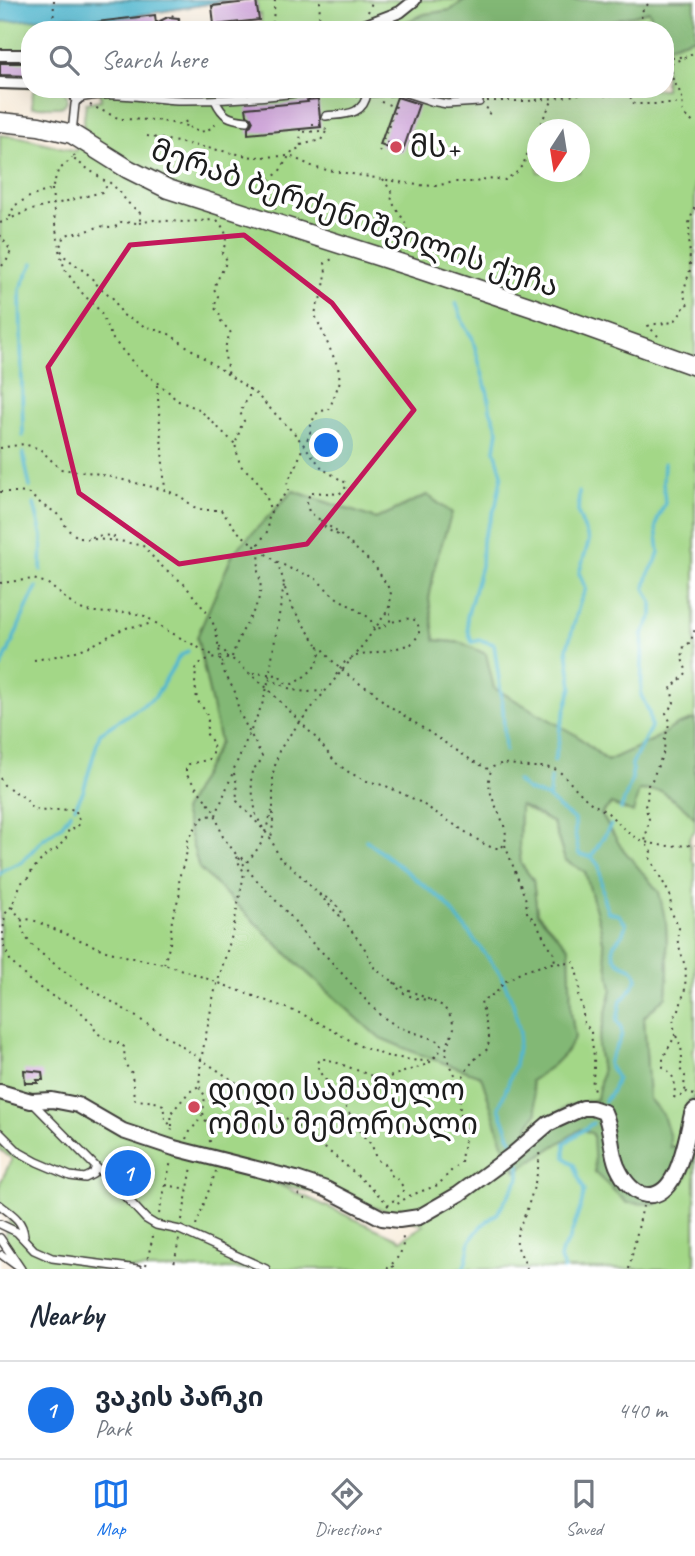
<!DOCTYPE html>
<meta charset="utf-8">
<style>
:root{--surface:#fff;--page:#f6f6f7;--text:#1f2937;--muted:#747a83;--line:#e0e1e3;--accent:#1a73e8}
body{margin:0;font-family:Caveat,"Noto Sans Georgian",sans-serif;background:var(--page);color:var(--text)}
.compass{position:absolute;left:527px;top:119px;width:63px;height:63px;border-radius:50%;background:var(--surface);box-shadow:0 7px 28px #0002;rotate:192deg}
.you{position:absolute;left:327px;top:446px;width:24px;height:24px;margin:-18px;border:5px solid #fff;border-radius:50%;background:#1a73e8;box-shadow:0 0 0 10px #1a73e833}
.badge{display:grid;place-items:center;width:46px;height:46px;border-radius:50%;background:var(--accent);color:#fff;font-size:23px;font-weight:700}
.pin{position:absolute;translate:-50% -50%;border:4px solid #fff;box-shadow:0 2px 7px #0006}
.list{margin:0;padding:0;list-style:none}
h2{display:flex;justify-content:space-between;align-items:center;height:91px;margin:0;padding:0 28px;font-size:30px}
h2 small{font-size:23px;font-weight:400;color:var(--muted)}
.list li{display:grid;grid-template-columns:46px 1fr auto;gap:21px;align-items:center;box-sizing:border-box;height:98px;padding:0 28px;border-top:2px solid var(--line)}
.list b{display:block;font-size:26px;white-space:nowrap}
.list p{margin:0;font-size:23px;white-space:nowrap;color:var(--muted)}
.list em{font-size:23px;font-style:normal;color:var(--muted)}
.icon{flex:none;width:38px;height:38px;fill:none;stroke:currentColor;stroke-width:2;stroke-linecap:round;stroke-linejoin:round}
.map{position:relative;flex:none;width:695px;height:1269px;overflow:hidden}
.search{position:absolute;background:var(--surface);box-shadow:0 7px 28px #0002;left:21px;right:21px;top:21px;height:77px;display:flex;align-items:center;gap:18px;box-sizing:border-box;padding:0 24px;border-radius:28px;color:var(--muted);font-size:26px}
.sheet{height:189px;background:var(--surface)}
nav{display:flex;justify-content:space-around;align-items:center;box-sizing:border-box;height:98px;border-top:2px solid var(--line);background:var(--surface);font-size:19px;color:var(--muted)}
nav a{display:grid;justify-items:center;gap:4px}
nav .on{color:var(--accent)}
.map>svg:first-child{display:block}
.green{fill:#a3d787;stroke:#607a52;stroke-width:2;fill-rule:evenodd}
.forest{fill:#82b874;stroke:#4f6a48;stroke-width:2;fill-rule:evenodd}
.water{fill:#51b7cf;stroke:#366a76;stroke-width:2}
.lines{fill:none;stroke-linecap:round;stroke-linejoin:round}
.stream{stroke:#51b7cf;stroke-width:3.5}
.building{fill:#cda2d8}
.service-casing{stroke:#3d3b38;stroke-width:10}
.pedestrian-casing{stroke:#3d3b38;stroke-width:14}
.minor-casing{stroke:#3d3b38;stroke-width:18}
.tertiary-casing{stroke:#3d3b38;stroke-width:21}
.path{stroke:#3d3b38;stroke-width:2;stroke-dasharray:2 5;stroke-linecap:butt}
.service{stroke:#fff;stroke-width:7}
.pedestrian{stroke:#fff;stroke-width:10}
.minor{stroke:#fff;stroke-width:14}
.tertiary{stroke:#fff;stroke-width:18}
.marked{fill:none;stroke:#c2185b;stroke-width:5;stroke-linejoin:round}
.poi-dot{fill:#d1495b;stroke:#fff;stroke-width:2.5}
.labels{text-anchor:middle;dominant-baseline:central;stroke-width:7;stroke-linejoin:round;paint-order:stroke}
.poi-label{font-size:30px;fill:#1c1c1c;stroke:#fff;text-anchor:start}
.street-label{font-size:30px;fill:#1c1c1c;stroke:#fff}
</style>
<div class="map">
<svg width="695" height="1269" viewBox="0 0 695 1269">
<rect width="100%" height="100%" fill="#fff"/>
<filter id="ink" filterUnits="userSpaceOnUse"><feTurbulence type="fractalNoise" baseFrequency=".0143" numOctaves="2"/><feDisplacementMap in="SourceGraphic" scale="14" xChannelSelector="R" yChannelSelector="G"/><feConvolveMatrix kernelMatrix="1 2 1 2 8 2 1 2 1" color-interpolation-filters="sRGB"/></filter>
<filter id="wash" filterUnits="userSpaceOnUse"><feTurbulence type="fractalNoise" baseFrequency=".00686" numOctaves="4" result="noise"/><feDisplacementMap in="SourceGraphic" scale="28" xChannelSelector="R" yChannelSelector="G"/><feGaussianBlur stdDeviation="1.57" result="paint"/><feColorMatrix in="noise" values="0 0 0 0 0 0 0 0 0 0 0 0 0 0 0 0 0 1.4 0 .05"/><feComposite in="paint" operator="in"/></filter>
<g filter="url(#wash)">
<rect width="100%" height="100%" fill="#f7ead7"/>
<path class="green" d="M0,0H231L98,22L88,20L84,30H30V87L0,86Z
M256,0H464L451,10L425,14L387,30H261V14H258Z
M649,11L656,30H576Z
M695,37V719L677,725L651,741L608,761L576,735L494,688L462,643L435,640L429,599L436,561L451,513L427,495L376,519L294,491L197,637L220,742L183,811L199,868L303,969L378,1037L416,1053L481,1076L504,1147L514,1167L591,1117L634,1198L673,1191L695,1151V1269H20L3,1242L12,1213L0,1209V1183L12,1159L0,1149V135L21,137L76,151L88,132L83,127L86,103L101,100L100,89L154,91L234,89H665V47ZM538,130H580V172H538ZM275,1183L381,1209L424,1225L401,1240Z
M33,90H61L67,95V101L63,106L59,107H32Z
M639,790L661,791L685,808L695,818V830L689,839L692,859L695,865V1045L692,1050L695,1063V1095L687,1105L677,1147H669L663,1115L649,1099L644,1017L666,996L668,971L666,923L636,865L621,847L601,814L611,804Z
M520,805L553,823L565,860L585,871L600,925L612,989L598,1045L602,1072L597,1099L568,1106L530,1130L527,1127L533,1096L531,1081L553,1065L566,1052L575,1037L571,1013L569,949L537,913L533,880L521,864L519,847Z"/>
<path class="forest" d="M464,0H695V37L665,47V30H656L649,11L576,30H387L425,14L451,10Z
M293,491L376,519L427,495L452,513L436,561L429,599L435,640L462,643L486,654L494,688L576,735L607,761L651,741L677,725L695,719V818L685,808L661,791L639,790L633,813L611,804L601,814L621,847L659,892L666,923L668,971L666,996L644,1017L649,1099L663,1115L670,1138V1147L677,1146L687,1104L695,1095V1157L684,1182L657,1204L627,1203L595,1173L593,1134L581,1129L516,1171L504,1147L481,1076L416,1053L378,1037L303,969L199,868L183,811L220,742L197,637L233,553ZM520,805L553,823L565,860L585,872L600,925L612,989L598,1045L602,1072L597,1099L568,1106L530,1130L528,1126L537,1113L531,1081L553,1065L566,1052L575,1037L571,1013L569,948L537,913L533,880L521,864L519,847Z"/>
<path class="water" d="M0,0H231L98,22L73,16L0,22Z"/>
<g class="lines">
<path class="stream" d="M456,303L465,327L472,337L488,394L490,409L498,430L495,450L502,474L496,505L482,541L481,566L467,617L468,630L472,642L480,640L494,644L503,708L505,751
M23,436L20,289L33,263
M23,453L30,487
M34,504L42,536L41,570
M0,669C14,642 22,614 37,587
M554,761L559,741L560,728L572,687L567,649L580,602L586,589L579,573L589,541L578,513L579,492
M517,781L527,790L549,798L560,809L575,820V833L579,854L592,857L599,866L604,901L608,912L619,915L626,924L623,933L613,946C613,949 614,956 615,958C622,969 634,962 637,979L627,995L621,1000L617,1021C630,1037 612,1048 608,1064L617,1078L612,1091L605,1101
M549,797L551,778
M75,807L83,792L100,733L155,697L179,657L188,651
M621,809L632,779V764L651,727L649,712L641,695L643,634L652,616V602L645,588L648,575L656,561L659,552L656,527L658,518L665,503L663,482L664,463
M366,840L445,902L500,973L513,1003L520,1034L515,1065L499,1108L512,1141
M592,856L611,825
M0,874L5,869L22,862L42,840L61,826L71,812
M463,1269L466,1262L470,1241L481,1226L497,1214L519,1178V1164
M564,1269L560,1259L562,1250L569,1241L582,1203L584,1191L574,1165L565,1157V1143L593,1123"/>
</g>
<g id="blocks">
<path class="building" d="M256,1L259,20L214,25L212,6Z
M155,15L156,23L168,17L178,18L181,24L182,30H88L87,23Z
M0,63H30V76L0,75Z
M397,97L419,104L402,153L380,145Z
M318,99L321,127L248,134V127L251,125L253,121L251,117L247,115L246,108L308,102L307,100Z
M24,1070L42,1072L43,1080H37L38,1083H25Z"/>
</g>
</g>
<g filter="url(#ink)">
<use href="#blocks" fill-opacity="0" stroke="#3d3b38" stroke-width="2"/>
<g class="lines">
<defs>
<path id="service" d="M332,89L367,93L400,91L431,101L447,104L479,102
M215,100C223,117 229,119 247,121
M326,116C344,114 364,116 367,93
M72,133L75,104L77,99C110,89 150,100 184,100C218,100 253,98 287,94C299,93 311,90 324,89
M31,1101L96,1167L109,1179L146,1219L156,1225L180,1230L266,1269
M0,1133L19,1152L37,1162L70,1176L85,1178L93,1174L96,1167
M0,1205C11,1214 22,1219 24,1235H21
M0,1224L17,1232L34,1250L52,1258L138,1269
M0,1238L21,1269
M2,1255L17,1266"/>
<path id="pedestrian" d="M353,30L400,12L415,0
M0,55H30
M0,83L30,84
M74,89L77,99"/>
<path id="minor" d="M0,1092L31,1101L52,1100L78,1105L123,1131L174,1148L296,1179L326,1189L382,1218L399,1220L419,1217L459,1194L512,1155L548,1124L583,1108H592L604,1112C612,1129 610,1149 617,1166C622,1177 630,1190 642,1194C678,1205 686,1136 692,1114L695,1110"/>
<path id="tertiary" d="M0,122L39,126L72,134L128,169L168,189L418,269L534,308L695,366"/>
</defs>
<use href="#service" class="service-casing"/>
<use href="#pedestrian" class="pedestrian-casing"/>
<use href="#minor" class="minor-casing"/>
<use href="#tertiary" class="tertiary-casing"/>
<path class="path" d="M368,12L373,0
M118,27L129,25
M53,30L54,0
M162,30L161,26L163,19L171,15L179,18L182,24V30
M272,30L275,0
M314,30L319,21L320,2L322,0
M635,30L641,21L642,11L649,3V0
M665,59L686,56
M671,64L673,81L678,88L683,100L682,109L684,115L695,124
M665,67L695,52
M591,91C606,101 615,91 630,95L632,103L636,104H683
M500,99L520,92L532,89
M487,101H528L570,96L600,89
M381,102L396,107L383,141L393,144L389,155
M90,105L120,119L156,120L187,126
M486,108L490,110L488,117
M185,121C193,136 209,134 217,121
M312,125H322
M300,129V132L321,131L327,129L326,125
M539,130C540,122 549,108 553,99
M147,136L253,157L290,156L316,168L417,185L435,186L454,182H476L488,178L505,180L517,172L524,163L526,156L538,142
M301,145L321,140L327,130
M394,145L402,148L398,159
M379,152L383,143
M75,155L72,158L104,180L109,182L119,191L127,202L140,213V221L137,223L121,222C115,229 110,229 101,226L81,233H72L66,235L61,243L60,248L64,256L89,275L99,287L112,297L123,315L144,326L169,334L255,393L295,434L323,469L346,483L345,489L339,494L311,492L308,498L307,504L309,512L337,532L375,566L388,587L391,594L390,605L386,613L366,641L288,737L279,751L273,773V824L271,839
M383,179L391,191L392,202L405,222L409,237L418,243L419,253
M52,189L55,224L59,245
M276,208L269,203L273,188L269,185L268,181L279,172L293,150L301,148L300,132
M10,217L14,206L27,198L52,189L58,171L72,158
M217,220C228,233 228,237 222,253L227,260C223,271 217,278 214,289L218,296L214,307L219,313L221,321L231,333C222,347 225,360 229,375
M0,223L28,211L102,192L106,187L104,181
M139,223L154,220L184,222L214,220
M0,235L11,251L7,260L0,268
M59,250L65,270L83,294L100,311L112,338L136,366L170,393L176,400L199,409L235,444
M658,336L648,326C663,320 676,329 682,309L688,306L683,293L690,270L689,223L695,206
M157,385L165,490
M249,388V396L240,412L244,421C239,428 239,436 235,444L240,465L256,479L267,498L270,510
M0,448L24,444L40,449L60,469L94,473L165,490L180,496L194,507L204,510H221L237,531L260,550L276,561L291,569L314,577L334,596L370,618L374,629L381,628L390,622V606
M0,492H19L29,494L44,506L55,512L62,519L67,529L79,538L120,541L143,546L159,564L184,584L208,614L215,627L220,654
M321,520C323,529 333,532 340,536
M92,537C100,535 113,534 119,540
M276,562C284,575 283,587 289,600C296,615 307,630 317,644
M0,583L33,579L47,583L73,605L85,611L106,613L127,612L145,616L168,631L216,657
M318,646L323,648L326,654L340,669L363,686L371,689L385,703L471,760L490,770
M219,647C224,650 228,654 227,660L222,663
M356,656L394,649L411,644L419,635C419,627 419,622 411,618L391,622
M232,657C234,650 237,643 240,636C250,615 267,597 258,572L260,550L259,543L269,529C265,511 279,503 288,490L287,484L290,477L296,467L303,446L310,435V428L315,415L320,411L329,410L340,381L338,367L315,315C316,307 320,301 322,293C325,283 327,274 325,263L334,258
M220,659L224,672L235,692L239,712L262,756L259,764L252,770L251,782L256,815L264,830L271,839L280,859L291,866L343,919L365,949L375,969L400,986L443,1006L452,1018L454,1028L446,1049L447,1058L459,1083L460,1118L467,1134L462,1152L461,1163L452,1170L438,1185L409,1196L396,1205
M34,660C53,657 74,653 92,645C104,640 114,632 126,628C136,625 144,627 153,622
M253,673L278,675L285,683L293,684C306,676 322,665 320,648
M336,675L345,662L351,659
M269,679L293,690L307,692L323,691
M0,778L4,785L25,798L31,807L39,811L75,809L80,822L77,828L69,829L66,838L57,849L46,855L33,869L28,878L21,883L12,906L5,914L3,933L4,947L11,962L31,982L52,996L76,1007L92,1023L96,1032L107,1040L116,1043H120L124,1047L125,1064L132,1073L134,1099C144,1102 155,1100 163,1105L165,1119L172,1127L171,1132
M262,828L237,801L236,779L233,771L262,705L267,688L284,585
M505,845L526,900L527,912L537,924L548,945L553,950L555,962L562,964L574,962L580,986L578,997L582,1005L584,1024L591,1030C591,1042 595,1054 594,1066C594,1076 591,1081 594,1090L592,1094
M319,894C330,899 342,906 343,918
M12,907L21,919
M164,964L170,944L172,919L180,893L179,878L187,852V842L200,820L206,816L216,815L233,772
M394,982C401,996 416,999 431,1000
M676,1036C683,1048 683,1057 680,1069L685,1076L684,1088L687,1092
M460,1083C467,1067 474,1058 488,1049L489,1037L481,1001L496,993L504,982L524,971L555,962
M694,1095L687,1092L677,1098L674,1097C676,1083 675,1075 663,1067V1058L675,1036L673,1017L678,1014L685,989L686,970L677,939L679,928L670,909L671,897L650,858L651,852L645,842L649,819L645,806L647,802L648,785L652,780L664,751L665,738L670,721L666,713L674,703L671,687L678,682L687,672L682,659L684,646L691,642L693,633L695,630
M172,1126L171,1113L189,1092L199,1086
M186,1139C190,1129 198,1124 202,1115
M210,1142L208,1127L203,1113L205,1096L199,1086L201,1060L214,994L232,935L243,879L244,872L236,858L240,856L247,862C252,855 261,847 263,838C266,829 269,820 272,811
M166,1185L187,1189
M298,1194L306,1200
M389,1205C315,1132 227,1076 141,1020C109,999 76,982 47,958C36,950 19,935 22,920L26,919L33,920L106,951L129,957L164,964L189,972L302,1014L316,1021L362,1047L387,1056L418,1061L430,1060L437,1055
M387,1206L402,1193L404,1188L398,1180L390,1174L387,1166L376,1159L372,1145L363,1136L337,1093L321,1074L317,1065L320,1059H327L375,1077H389L428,1064L439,1053L441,1045L439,1041L398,1027L380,1015L364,998L328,958L305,936L293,919L253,876L239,858L223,837L214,811L186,774V769L189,764L207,760L212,758C215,746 213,742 206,733L208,720L206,712L197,700L195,684L196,669L199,664L210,658L223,656L231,658L267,688L316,738L336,763L350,773L367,781L386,786L418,801L484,844L493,848H501C520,828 476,795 493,767L503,763L528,767H545L558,770L588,801L608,813L627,832L636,838L645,842L664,846L695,845
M159,1214L171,1161
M182,1220L192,1167
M196,1225L216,1171
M146,1265L153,1236
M392,1266L397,1269
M173,1269L179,1239
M387,1269C398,1258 406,1250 402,1234
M527,1269C525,1260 518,1252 517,1243C515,1230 525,1218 528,1206C533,1191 541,1165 539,1150
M629,1269L643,1206"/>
<use href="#service" class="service"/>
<use href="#pedestrian" class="pedestrian"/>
<use href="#minor" class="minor"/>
<use href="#tertiary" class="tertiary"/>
</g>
</g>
<path class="marked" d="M244,235L332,303L414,410L307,544L179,564L79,493L48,367L130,245Z"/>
<g class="poi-dot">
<circle cx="396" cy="147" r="7"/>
<circle cx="194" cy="1107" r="7"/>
</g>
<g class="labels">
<g class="poi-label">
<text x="410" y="147">მს+</text>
<text x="208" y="1090">დიდი სამამულო<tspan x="208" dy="34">ომის მემორიალი</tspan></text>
</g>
<g class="street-label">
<text transform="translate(355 218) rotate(19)">მერაბ ბერძენიშვილის ქუჩა</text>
</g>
</g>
</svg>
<svg class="compass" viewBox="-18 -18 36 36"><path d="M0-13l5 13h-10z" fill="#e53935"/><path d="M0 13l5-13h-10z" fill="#747a83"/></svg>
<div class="you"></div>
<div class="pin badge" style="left:128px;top:1173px">1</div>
<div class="search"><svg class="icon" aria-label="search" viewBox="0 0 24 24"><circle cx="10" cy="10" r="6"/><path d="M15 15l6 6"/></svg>Search here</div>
</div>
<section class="sheet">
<h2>Nearby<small></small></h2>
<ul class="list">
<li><span class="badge">1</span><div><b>ვაკის პარკი</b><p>Park</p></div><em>440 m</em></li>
</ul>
</section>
<nav>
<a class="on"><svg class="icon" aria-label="map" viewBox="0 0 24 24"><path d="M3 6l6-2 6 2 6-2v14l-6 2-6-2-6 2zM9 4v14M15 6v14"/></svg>Map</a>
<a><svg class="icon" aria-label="directions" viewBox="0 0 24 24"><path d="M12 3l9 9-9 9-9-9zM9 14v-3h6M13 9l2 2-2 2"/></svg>Directions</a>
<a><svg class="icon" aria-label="saved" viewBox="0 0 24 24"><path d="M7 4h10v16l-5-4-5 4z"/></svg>Saved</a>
</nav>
